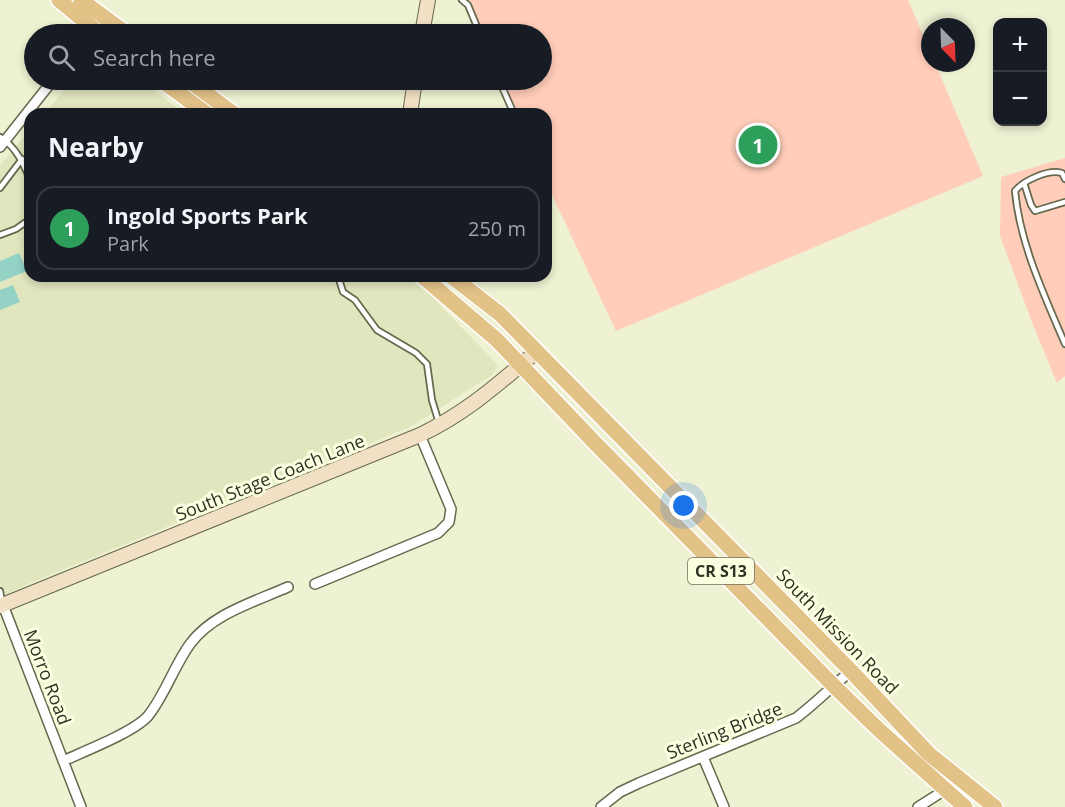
<!DOCTYPE html>
<meta charset="utf-8">
<style>
:root{--surface:#171b24;--page:#242831;--text:#f1f3f6;--muted:#9ea1a6;--line:#363941;--accent:#aba2da}
body{margin:0;font-family:"Open Sans",sans-serif;background:var(--page);color:var(--text)}
.controls{position:absolute;right:18px;top:18px;display:grid;overflow:hidden;border-radius:12px;box-shadow:0 3px 9px #0003}
.controls button{width:54px;height:54px;display:grid;place-items:center;padding:0;border:0;border-bottom:2px solid var(--line);background:var(--surface);color:var(--text);font:30px sans-serif}
.compass{position:absolute;left:921px;top:18px;width:54px;height:54px;border-radius:50%;background:var(--surface);box-shadow:0 3px 9px #0003;rotate:157deg}
.you{position:absolute;left:684px;top:506px;width:21px;height:21px;margin:-15px;border:4px solid #fff;border-radius:50%;background:#1a73e8;box-shadow:0 0 0 9px #1a73e833}
.badge{display:grid;place-items:center;width:39px;height:39px;border-radius:50%;background:var(--accent);color:#fff;font-size:20px;font-weight:700}
.pin{position:absolute;translate:-50% -50%;border:3px solid #fff;box-shadow:0 2px 6px #0006}
.list{margin:0;padding:0;list-style:none}
h2{display:flex;justify-content:space-between;align-items:center;height:78px;margin:0;padding:0 24px;font-size:26px}
h2 small{font-size:20px;font-weight:400;color:var(--muted)}
.list li{display:grid;grid-template-columns:39px 1fr auto;gap:18px;align-items:center;box-sizing:border-box;height:84px;margin:0 12px 12px;padding:0 12px;border:2px solid var(--line);border-radius:18px}
.list b{display:block;font-size:22px;white-space:nowrap}
.list p{margin:0;font-size:20px;white-space:nowrap;color:var(--muted)}
.list em{font-size:20px;font-style:normal;color:var(--muted)}
.icon{flex:none;width:33px;height:33px;fill:none;stroke:currentColor;stroke-width:2;stroke-linecap:round;stroke-linejoin:round}
.map{position:relative;flex:none;width:1065px;height:807px;overflow:hidden}
.search{position:absolute;background:var(--surface);box-shadow:0 3px 9px #0003;left:24px;top:24px;width:528px;height:66px;display:flex;align-items:center;gap:15px;box-sizing:border-box;padding:0 21px;border-radius:33px;color:var(--muted);font-size:22px}
.panel{position:absolute;background:var(--surface);box-shadow:0 3px 9px #0003;left:24px;top:108px;width:528px;height:174px;border-radius:18px}
.map>svg:first-child{display:block}
.built{fill:#e1e6bf}
.green{fill:#ffcdb9}
.water{fill:#95d2c6}
.lines{fill:none;stroke-linecap:round;stroke-linejoin:round}
.service-casing{stroke:#66694e;stroke-width:8}
.minor-casing{stroke:#66694e;stroke-width:12}
.secondary-casing{stroke:#66694e;stroke-width:16}
.primary-casing{stroke:#fff;stroke-width:18}
.service{stroke:#fff;stroke-width:4.5}
.minor{stroke:#fff;stroke-width:9}
.secondary{stroke:#f1e0c3;stroke-width:14}
.primary{stroke:#e3c288;stroke-width:15}
.labels{text-anchor:middle;dominant-baseline:central;stroke-width:6;stroke-linejoin:round;paint-order:stroke}
.shield{fill:#fbffdf;stroke:#6d6f5d;stroke-width:1.5}
.shield-label{font-size:16px;font-weight:bold;fill:#303125}
.street-label{font-size:18px;fill:#303125;stroke:#fbffdf}
</style>
<div class="map">
<svg width="1065" height="807" viewBox="0 0 1065 807">
<rect width="100%" height="100%" fill="#eef2d2"/>
<path class="built" d="M73,80H140L185,114H44Z
M30,130V276H405L428,293L498,365L492,375L412,426L28,584L0,597V165Z"/>
<path class="green" d="M468,0H908L930,51V63H935L983,176L616,331L546,182V114H516L502,80H542V34H482Z
M1065,158V376L1057,383L1033,325L1000,236L1001,177Z"/>
<path class="water" d="M19,253L27,271L0,282V261Z
M13,285L20,302L0,310V290Z"/>
<g class="lines">
<defs>
<path id="service" d="M462,0L468,5L480,34
M499,80L514,114
M357,84L369,80
M0,137C16,147 23,163 30,179
M1065,179L1062,173C1049,169 1024,180 1015,191C1020,244 1044,295 1065,344
M1024,183L1031,205L1035,211L1065,202
M0,188L22,159
M0,235L16,229L30,219
M338,276L343,292L355,300L377,330L416,353L427,364L432,400L439,423
M0,591L2,602"/>
<path id="minor" d="M0,147L53,80
M315,584L438,533L449,522L451,509L420,435
M3,605L81,807
M703,757L724,807
M63,761C85,751 134,732 148,716C165,695 174,666 190,644C212,614 254,602 288,587
M601,807L620,792L639,783L796,718C816,703 832,686 851,671
M918,807L945,790"/>
<path id="secondary" d="M422,34L428,0
M410,114L415,80
M0,606L420,435C466,413 497,385 536,352"/>
<path id="primary" d="M59,0L100,34
M81,0L127,34
M161,80L207,114
M188,80L234,114
M422,276L497,340L595,443L833,685L878,729L965,807
M451,276L500,314L851,671L929,754L995,807"/>
</defs>
<use href="#service" class="service-casing"/>
<use href="#minor" class="minor-casing"/>
<use href="#secondary" class="secondary-casing"/>
<use href="#primary" class="primary-casing"/>
<use href="#service" class="service"/>
<use href="#minor" class="minor"/>
<use href="#secondary" class="secondary"/>
<use href="#primary" class="primary"/>
</g>
<g class="labels">
<rect class="shield" x="688" y="558" width="66" height="26" rx="4.5"/>
<g class="shield-label">
<text x="721" y="571">CR S13</text>
</g>
<g class="street-label">
<text transform="translate(270 477) rotate(-22)">South Stage Coach Lane</text>
<text transform="translate(838 631) rotate(46)">South Mission Road</text>
<text transform="translate(48 677) rotate(69)">Morro Road</text>
<text transform="translate(724 730) rotate(-22)">Sterling Bridge</text>
</g>
</g>
</svg>
<div class="controls">
<button>+</button>
<button>−</button>
</div>
<svg class="compass" viewBox="-18 -18 36 36"><path d="M0-13l5 13h-10z" fill="#e53935"/><path d="M0 13l5-13h-10z" fill="#9ea1a6"/></svg>
<div class="you"></div>
<div class="pin badge" style="left:758px;top:145px;background:#2e9e5b">1</div>
<div class="search"><svg class="icon" aria-label="search" viewBox="0 0 24 24"><circle cx="10" cy="10" r="6"/><path d="M15 15l6 6"/></svg>Search here</div>
<section class="panel">
<h2>Nearby<small></small></h2>
<ul class="list">
<li><span class="badge" style="background:#2e9e5b">1</span><div><b>Ingold Sports Park</b><p>Park</p></div><em>250 m</em></li>
</ul>
</section>
</div>
